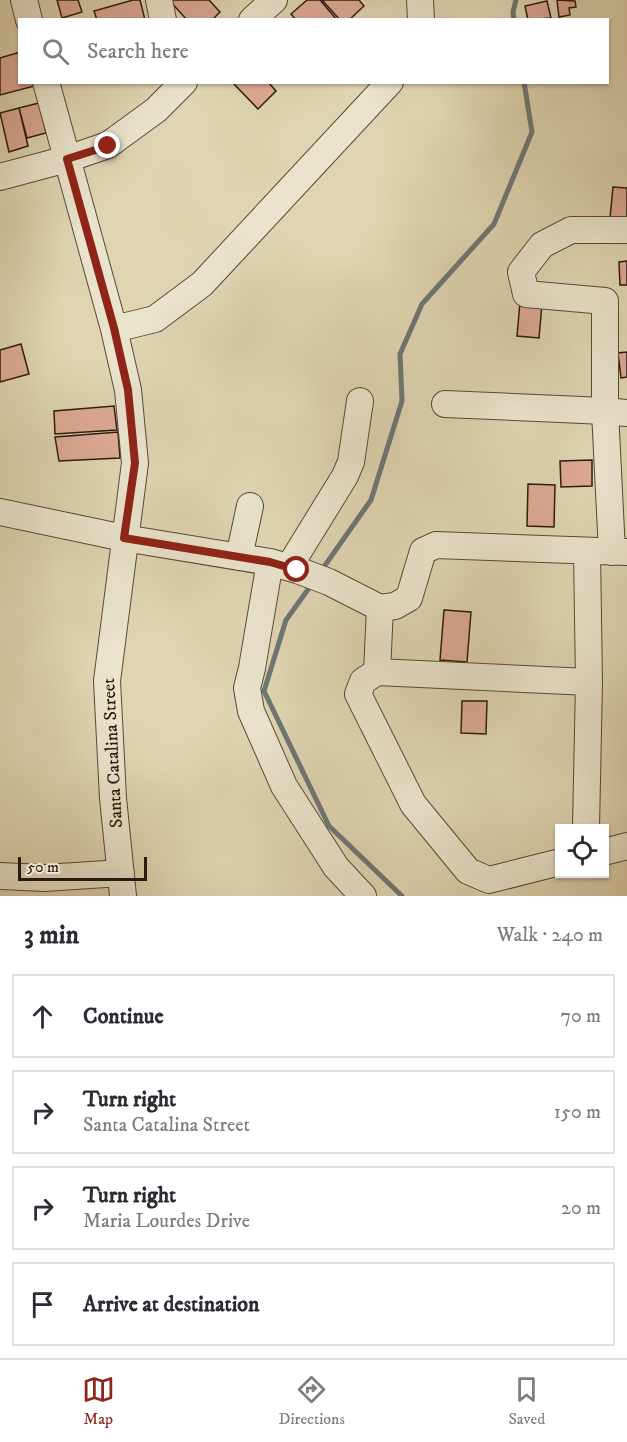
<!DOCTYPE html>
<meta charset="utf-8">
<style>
:root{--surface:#fff;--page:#f2f2f3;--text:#2b2b33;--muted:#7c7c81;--line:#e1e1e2;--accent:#8f2418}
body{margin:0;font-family:"IM FELL DW Pica",serif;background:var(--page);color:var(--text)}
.controls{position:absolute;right:18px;bottom:18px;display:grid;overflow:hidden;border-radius:0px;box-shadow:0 2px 4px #0004}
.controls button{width:54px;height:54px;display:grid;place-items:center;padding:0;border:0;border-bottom:2px solid var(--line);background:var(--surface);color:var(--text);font:30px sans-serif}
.scale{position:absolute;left:18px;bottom:15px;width:129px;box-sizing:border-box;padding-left:6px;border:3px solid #291b0d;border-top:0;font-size:16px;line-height:21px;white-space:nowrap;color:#291b0d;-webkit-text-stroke:4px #eae4cd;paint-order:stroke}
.stop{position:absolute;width:18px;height:18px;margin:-14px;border:4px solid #8f2418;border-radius:50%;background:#fff}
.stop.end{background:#8f2418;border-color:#fff;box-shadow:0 2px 6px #0008}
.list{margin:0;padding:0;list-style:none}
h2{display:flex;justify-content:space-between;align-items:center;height:78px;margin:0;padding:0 24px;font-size:26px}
h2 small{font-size:20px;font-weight:400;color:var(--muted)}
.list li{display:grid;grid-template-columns:39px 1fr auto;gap:18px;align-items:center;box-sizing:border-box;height:84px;margin:0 12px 12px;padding:0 12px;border:2px solid var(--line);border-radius:0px}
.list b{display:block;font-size:22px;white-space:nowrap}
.list p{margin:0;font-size:20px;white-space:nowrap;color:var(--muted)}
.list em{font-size:20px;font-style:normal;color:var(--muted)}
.icon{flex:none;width:33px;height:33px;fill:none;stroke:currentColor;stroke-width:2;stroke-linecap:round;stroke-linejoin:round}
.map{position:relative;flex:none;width:627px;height:896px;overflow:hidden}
.search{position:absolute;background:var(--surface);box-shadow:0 2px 4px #0004;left:18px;right:18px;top:18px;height:66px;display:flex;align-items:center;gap:15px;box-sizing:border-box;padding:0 21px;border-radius:0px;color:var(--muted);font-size:22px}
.sheet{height:462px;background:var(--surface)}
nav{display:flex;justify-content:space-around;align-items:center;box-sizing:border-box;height:84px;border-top:2px solid var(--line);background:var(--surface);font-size:16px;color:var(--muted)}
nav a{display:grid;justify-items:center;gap:3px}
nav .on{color:var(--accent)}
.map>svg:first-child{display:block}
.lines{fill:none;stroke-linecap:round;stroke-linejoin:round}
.stream{stroke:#6c7774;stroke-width:5}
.building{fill:#dda996;stroke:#291b0d;stroke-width:1.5}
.minor-casing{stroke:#564a36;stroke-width:28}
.minor{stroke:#eae4cd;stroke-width:26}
.route{stroke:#8f2418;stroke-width:8}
.labels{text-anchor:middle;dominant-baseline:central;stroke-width:4.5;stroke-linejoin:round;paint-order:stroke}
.street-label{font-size:18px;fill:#291b0d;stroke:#eae4cd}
</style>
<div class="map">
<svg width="627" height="896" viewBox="0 0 627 896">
<rect width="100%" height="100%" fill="#dfd5b2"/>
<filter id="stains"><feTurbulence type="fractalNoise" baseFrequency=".00333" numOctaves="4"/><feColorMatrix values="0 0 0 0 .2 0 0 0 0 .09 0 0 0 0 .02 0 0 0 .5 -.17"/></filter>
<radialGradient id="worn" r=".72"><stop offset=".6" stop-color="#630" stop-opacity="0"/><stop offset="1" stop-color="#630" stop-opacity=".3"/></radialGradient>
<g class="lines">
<path class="stream" d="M514,20L513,12L516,0
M321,571L371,500L402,401L400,354L422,304L494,224L532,132L524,82
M312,584L286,620L264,691L329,826L402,896"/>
</g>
<path class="building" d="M57,0H78L82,12L62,18Z
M133,0H140L145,20H97L94,11Z
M169,0H209L220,12L212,20H187Z
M307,0H320L337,20H296L291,14Z
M322,0H359L364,6L349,20H340Z
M557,0L575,1L576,7L569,8L570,15L559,17Z
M547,1L551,18L528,20L525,6Z
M20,52V82H37L38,85L0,95V58Z
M232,82H268L276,91L258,109Z
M39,103L46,133L27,138L19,108Z
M19,108L28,146L9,152L0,113Z
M613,187L627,188V220L610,218Z
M627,261V285H620L619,262Z
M520,302L542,304L539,338L517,336Z
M21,344L29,374L0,382V350Z
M627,352V377L621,378L618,353Z
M114,406L117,430L55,434L54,411Z
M118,432L120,458L59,461L55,437Z
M592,460V486L561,487L560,461Z
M528,484L555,485L554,527L527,526Z
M444,610L471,612L467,662L440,660Z
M462,701H487L486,734L461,733Z"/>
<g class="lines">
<defs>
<path id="minor" d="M24,0L29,20
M159,0L163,20
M420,0L421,20
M252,20L274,0
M46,82L114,329L128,390L135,463L107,681L113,798L123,896
M0,177L67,159L108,145L156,110L184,82
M114,329L155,319L202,284L390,82
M445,404L605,411L627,413
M0,512L124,538L270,562L297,570L329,582L380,608L395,606L409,598L423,551L436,545L627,552
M612,552L605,411V301L526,294L521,272L542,245L571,230H627
M239,557L250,506
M270,562L252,668L247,688L251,711L284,786L336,867L363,896
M289,567L345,476L351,462L360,401
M377,672L380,608
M586,828L589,682L587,551
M604,852L627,846
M560,862L489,880L468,871L413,804L358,694L363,681L377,672L589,682
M0,876L45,878L121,873"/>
</defs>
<use href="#minor" class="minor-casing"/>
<use href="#minor" class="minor"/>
</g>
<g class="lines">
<path class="route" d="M108,146L67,159L114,328L128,390L135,463L124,538L270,562L297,570"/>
</g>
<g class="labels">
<g class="street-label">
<text transform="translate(113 753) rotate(-93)">Santa Catalina Street</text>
</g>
</g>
<rect width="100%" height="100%" filter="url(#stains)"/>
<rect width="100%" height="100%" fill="url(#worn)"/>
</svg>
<div class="controls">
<button><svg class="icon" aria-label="locate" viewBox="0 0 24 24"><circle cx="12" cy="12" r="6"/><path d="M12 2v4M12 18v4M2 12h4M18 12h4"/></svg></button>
</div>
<div class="scale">50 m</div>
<div class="stop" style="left:297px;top:570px"></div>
<div class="stop end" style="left:108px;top:146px"></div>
<div class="search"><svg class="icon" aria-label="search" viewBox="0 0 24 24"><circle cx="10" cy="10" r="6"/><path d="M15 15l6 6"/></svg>Search here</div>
</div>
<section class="sheet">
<h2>3 min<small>Walk · 240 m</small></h2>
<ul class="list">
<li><svg class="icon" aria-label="ahead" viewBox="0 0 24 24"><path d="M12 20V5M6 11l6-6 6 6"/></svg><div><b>Continue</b></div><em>70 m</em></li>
<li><svg class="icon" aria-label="right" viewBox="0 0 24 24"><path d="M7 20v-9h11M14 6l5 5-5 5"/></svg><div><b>Turn right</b><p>Santa Catalina Street</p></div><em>150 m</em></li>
<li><svg class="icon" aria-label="right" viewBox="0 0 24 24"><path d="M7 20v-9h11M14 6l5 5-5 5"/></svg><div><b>Turn right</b><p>Maria Lourdes Drive</p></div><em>20 m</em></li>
<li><svg class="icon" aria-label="arrive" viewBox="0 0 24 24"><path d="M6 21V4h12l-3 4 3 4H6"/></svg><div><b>Arrive at destination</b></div></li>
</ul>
</section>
<nav>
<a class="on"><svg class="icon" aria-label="map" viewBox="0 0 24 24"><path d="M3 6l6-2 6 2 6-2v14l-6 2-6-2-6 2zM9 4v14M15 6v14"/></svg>Map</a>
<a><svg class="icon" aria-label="directions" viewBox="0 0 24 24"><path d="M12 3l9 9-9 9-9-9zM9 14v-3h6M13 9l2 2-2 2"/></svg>Directions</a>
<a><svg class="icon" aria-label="saved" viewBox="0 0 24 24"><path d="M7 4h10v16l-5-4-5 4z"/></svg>Saved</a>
</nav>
